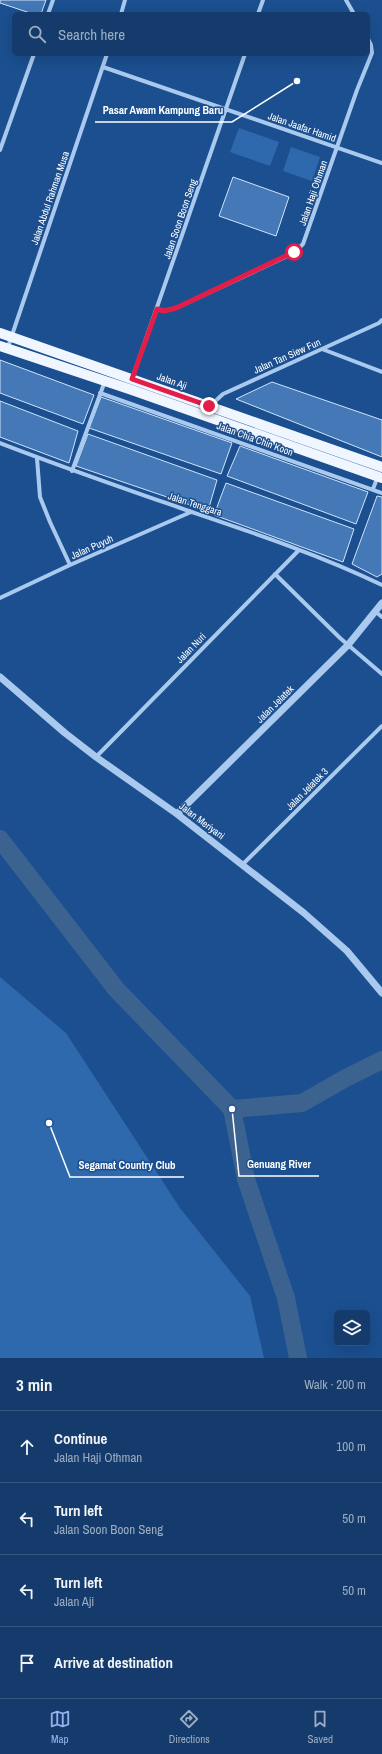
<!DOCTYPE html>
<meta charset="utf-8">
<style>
:root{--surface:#143b6b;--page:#1d4271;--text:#f1f3f6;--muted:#9dadc1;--line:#33557e;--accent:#95b2f1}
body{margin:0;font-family:"Archivo Narrow",sans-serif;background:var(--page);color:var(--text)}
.controls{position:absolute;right:12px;bottom:12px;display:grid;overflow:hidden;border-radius:6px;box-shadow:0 4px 16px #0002}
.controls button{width:36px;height:36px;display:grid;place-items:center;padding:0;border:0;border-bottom:1px solid var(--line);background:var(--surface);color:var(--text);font:20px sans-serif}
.stop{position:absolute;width:12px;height:12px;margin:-9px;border:3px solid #e11d48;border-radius:50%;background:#fff}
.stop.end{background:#e11d48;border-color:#fff;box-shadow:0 1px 4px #0008}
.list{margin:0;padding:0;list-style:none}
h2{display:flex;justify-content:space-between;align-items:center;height:52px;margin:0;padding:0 16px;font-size:17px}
h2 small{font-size:13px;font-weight:400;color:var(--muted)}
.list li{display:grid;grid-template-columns:26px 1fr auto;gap:12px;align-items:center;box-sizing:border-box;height:72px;padding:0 16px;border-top:1px solid var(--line)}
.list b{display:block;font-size:15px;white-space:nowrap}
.list p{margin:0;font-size:13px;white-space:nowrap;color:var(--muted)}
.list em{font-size:13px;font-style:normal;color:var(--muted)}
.icon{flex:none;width:22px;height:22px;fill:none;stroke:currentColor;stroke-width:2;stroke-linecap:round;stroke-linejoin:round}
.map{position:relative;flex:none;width:382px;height:1358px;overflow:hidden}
.search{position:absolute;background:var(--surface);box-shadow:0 4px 16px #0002;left:12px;right:12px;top:12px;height:44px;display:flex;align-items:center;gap:10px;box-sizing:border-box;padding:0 14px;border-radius:6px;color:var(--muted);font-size:15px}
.sheet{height:340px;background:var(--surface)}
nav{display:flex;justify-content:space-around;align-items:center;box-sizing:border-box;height:56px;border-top:1px solid var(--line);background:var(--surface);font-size:11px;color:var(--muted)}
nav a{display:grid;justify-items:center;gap:2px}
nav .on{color:var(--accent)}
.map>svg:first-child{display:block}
.green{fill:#2e69ad}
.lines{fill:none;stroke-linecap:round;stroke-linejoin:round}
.river{stroke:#3c6290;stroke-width:18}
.building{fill:#4478b7;stroke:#cfe3fa}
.minor{stroke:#a9c9ee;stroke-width:4}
.tertiary{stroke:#a9c9ee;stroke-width:7}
.primary{stroke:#f0f6ff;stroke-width:10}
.route{stroke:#e11d48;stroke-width:5}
.labels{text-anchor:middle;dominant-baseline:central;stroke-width:3;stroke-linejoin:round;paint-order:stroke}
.street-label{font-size:10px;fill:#fff;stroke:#1b4f8f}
.leader{fill:none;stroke:#fff;stroke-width:1.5}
.callout-dot{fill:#fff;stroke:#1b4f8f;stroke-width:1.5}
.callout-label{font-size:11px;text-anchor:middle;font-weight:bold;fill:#fff;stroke:#1b4f8f;stroke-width:3;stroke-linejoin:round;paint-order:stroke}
</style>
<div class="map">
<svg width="382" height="1358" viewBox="0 0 382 1358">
<rect width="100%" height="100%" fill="#1b4f8f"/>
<path class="green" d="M239,128L279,142L270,166L230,152Z
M291,147L320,157L312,181L283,171Z
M0,977L66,1033L180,1208L250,1296L264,1358H0Z"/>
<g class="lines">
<path class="river" d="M0,839L116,989L232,1109L246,1179L286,1298L298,1358
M232,1109L302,1103L344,1079L382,1060"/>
</g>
<path class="building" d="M0,0H46L41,14H33L0,3Z
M233,177L289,197L276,236L219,216Z
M0,360L94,395L83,424L0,393Z
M272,382L382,420V457L236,399Z
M101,397L232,443L221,474L89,428Z
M0,401L78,431L69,463L0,437Z
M88,434L217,480L208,511L76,466Z
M240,446L368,492L356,524L227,476Z
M226,483L354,529L343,562L214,515Z
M377,496L382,497V574L377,577L352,564Z"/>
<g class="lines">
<path class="minor" d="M346,0L354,14
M48,14L53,0
M121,14L125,0
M258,14L263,0
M103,67L382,163
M0,150L34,54
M157,309L164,311L176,308L294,253L303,244L357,90L372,53L371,45L368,39
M8,347L107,54
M322,349L382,372
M132,379L245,54
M100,393L382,493
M210,406L223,394L379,323L382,320
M0,443C62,467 126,489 189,511C254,533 320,555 382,585
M37,458L40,497L50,522L70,565
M72,471L105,381
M373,489L378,476
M275,574L340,638L382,674
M0,598L70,565L191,512
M376,612L382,617
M96,757L299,550
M242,865L382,726"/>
<path class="tertiary" d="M0,677L65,733L96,757L177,814L304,913L347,951L382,993
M177,814L348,645L382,603"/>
<path class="primary" d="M0,333L382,467
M0,346L129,389L382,478"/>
</g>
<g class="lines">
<path class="route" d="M209,406L132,379L157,309L164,311L176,308L294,252"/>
</g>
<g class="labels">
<g class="street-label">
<text transform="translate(302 127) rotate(19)">Jalan Jaafar Hamid</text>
<text transform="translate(313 193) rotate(-71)">Jalan Haji Othman</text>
<text transform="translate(50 198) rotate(-71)">Jalan Abdul Rahman Musa</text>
<text transform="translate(180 219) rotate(-71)">Jalan Soon Boon Seng</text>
<text transform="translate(287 356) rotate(-24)">Jalan Tan Siew Fun</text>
<text transform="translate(172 381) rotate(20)">Jalan Aji</text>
<text transform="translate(255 439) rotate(20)">Jalan Chia Chin Koon</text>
<text transform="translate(195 504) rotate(18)">Jalan Tenggara</text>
<text transform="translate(92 547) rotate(-24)">Jalan Puyuh</text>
<text transform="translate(191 648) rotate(-46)">Jalan Nuri</text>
<text transform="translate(275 704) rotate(-45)">Jalan Jelatek</text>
<text transform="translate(307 789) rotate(-45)">Jalan Jelatek 3</text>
<text transform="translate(202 821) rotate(37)">Jalan Meriyani</text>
</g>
</g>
<path class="leader" d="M297 81L232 122H95M232 1109L239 1176H319M49 1123L70 1177H184"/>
<g class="callout-dot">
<circle cx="297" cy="81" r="4"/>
<circle cx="232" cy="1109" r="4"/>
<circle cx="49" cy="1123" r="4"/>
</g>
<g class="callout-label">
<text x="163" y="114">Pasar Awam Kampung Baru</text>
<text x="279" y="1168">Genuang River</text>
<text x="127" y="1169">Segamat Country Club</text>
</g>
</svg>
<div class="controls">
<button><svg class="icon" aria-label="layers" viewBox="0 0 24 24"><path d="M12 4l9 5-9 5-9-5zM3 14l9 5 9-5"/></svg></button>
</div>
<div class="stop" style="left:294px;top:252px"></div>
<div class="stop end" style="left:209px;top:406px"></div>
<div class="search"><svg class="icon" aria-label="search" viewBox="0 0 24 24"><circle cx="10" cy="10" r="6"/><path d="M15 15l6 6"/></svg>Search here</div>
</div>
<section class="sheet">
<h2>3 min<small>Walk · 200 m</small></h2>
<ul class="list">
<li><svg class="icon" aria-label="ahead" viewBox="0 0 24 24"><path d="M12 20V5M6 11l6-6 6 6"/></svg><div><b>Continue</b><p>Jalan Haji Othman</p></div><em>100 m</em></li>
<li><svg class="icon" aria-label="left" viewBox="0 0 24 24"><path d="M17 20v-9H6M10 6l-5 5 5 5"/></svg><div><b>Turn left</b><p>Jalan Soon Boon Seng</p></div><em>50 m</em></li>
<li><svg class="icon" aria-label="left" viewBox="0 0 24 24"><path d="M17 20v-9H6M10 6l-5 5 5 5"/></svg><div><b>Turn left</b><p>Jalan Aji</p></div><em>50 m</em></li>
<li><svg class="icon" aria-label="arrive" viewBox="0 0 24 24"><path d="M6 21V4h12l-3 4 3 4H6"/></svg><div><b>Arrive at destination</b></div></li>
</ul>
</section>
<nav>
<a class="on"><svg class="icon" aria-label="map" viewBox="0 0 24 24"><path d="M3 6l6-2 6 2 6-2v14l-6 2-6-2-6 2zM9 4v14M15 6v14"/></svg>Map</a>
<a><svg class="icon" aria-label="directions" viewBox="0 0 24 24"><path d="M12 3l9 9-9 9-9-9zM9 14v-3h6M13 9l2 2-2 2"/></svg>Directions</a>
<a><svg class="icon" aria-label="saved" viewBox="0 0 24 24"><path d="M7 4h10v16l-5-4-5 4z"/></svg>Saved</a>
</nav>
